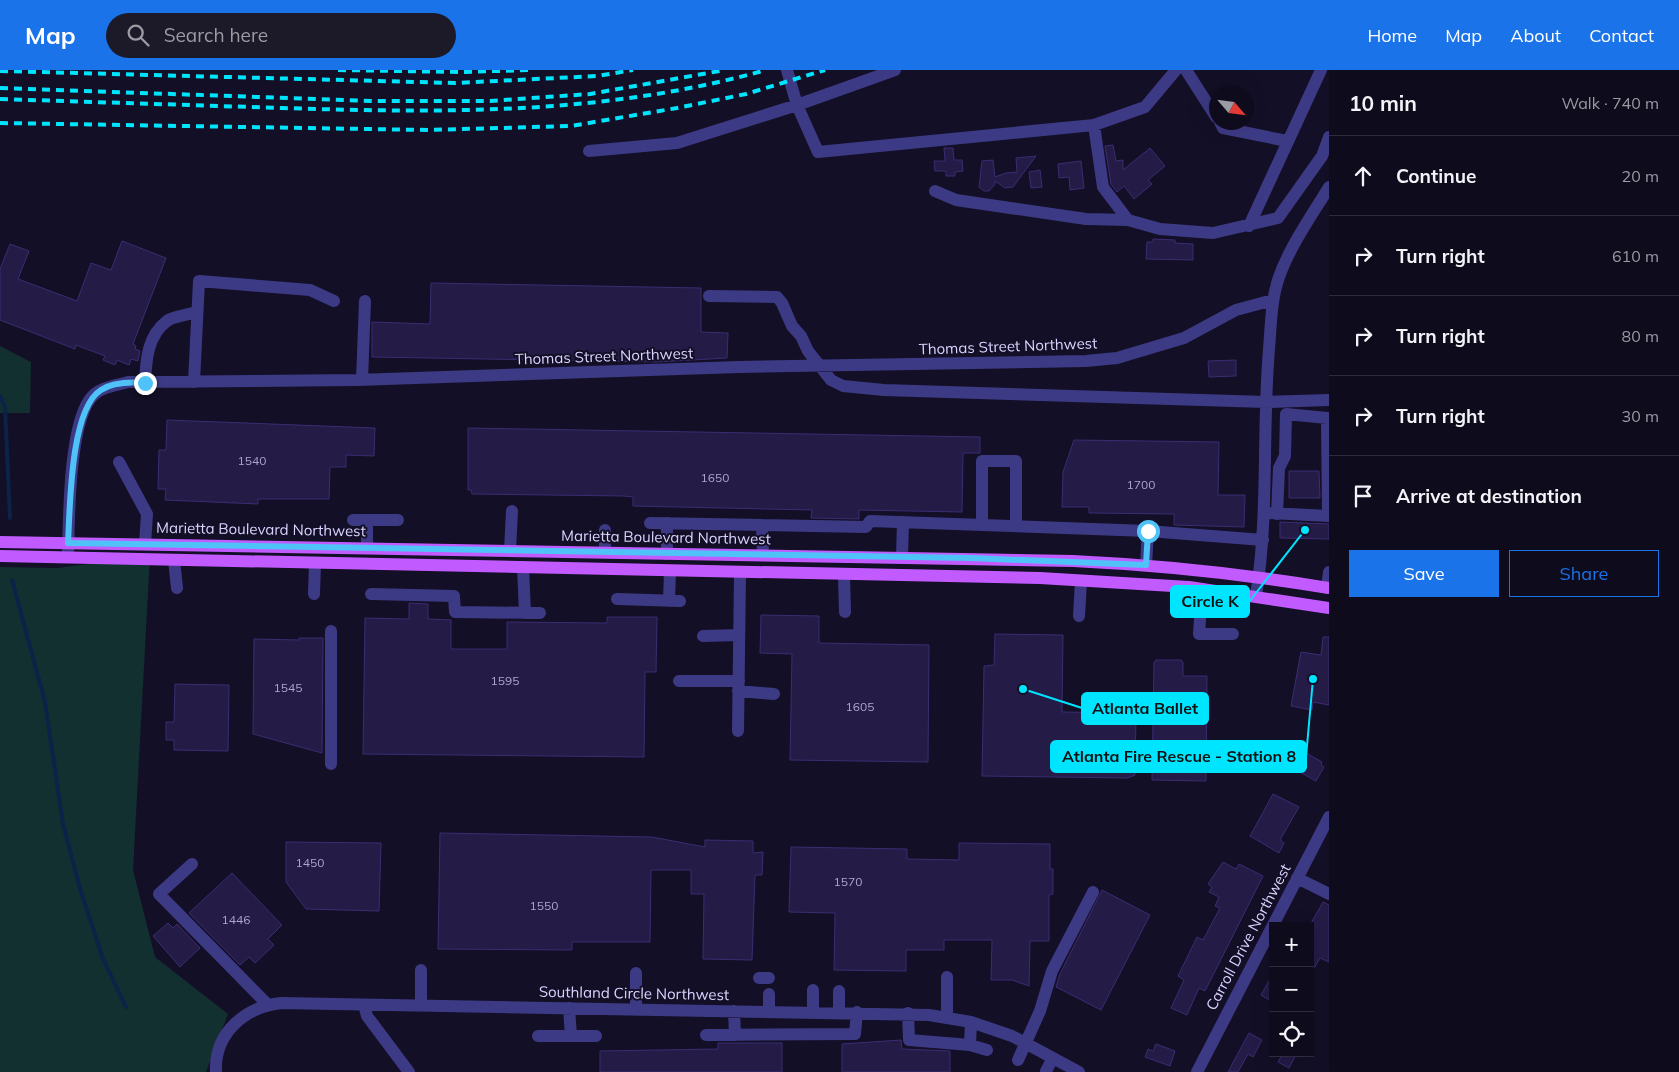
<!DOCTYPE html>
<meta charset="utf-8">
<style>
:root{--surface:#0e0b1c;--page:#1c1929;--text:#f1f3f6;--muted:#9b9ba3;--line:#2e2b3b;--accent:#1a73e8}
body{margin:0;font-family:Mulish,sans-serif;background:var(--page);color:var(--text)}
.controls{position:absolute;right:15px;bottom:15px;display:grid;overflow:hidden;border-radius:0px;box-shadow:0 5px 20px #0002}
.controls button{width:45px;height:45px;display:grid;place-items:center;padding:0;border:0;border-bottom:1px solid var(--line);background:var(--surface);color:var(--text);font:25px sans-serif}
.compass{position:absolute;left:1209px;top:15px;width:45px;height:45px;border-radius:50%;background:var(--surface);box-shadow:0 5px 20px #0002;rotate:118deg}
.stop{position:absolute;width:15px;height:15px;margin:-11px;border:4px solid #4fc3f7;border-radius:50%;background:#fff}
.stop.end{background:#4fc3f7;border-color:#fff;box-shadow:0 1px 5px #0008}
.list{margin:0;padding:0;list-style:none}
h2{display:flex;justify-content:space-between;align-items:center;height:65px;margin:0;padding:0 20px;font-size:21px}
h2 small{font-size:16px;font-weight:400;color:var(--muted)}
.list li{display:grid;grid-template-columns:32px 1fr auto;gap:15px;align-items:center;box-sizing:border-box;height:80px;padding:0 20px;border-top:1px solid var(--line)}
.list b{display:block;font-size:19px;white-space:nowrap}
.list em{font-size:16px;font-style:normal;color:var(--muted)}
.actions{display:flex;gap:10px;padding:15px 20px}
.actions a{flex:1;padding:11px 0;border:1px solid var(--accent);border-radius:0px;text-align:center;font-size:18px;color:var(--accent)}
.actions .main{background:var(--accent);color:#fff}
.icon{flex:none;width:28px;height:28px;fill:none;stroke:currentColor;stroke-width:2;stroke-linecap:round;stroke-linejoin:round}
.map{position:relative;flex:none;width:1329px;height:1002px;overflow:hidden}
header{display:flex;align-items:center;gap:30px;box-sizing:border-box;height:70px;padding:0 25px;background:var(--accent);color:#fff}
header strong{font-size:24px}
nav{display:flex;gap:28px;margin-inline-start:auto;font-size:18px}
.search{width:350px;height:45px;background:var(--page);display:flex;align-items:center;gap:12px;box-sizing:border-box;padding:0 18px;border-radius:28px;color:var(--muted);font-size:19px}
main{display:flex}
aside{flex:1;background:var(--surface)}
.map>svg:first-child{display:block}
.green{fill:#12302f}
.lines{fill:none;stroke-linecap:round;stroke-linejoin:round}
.stream{stroke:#0c2248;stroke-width:4}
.building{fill:#241b47;stroke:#3b2d73}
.minor{stroke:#3d3a85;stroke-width:12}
.major{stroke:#c25bff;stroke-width:12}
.rail{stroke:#00e5ff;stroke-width:4;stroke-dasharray:8 6;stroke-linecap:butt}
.route{stroke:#4fc3f7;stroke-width:6}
.labels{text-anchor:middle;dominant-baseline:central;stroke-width:4;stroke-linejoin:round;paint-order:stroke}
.number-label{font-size:12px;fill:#aca6d1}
.street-label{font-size:15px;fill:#d9d4ff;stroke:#130f26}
.leader{fill:none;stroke:#00e5ff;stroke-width:2}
.callout-dot{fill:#00e5ff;stroke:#130f26;stroke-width:2}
.callout{fill:#00e5ff;stroke:#00e5ff;stroke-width:2}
.callout-label{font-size:16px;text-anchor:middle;font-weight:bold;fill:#111}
</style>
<header>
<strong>Map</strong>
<div class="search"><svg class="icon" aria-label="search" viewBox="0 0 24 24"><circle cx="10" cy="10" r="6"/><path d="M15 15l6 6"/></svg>Search here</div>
<nav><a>Home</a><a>Map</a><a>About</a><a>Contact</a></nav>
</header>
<main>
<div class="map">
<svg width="1329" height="1002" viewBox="0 0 1329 1002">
<rect width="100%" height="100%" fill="#130f26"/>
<path class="green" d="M0,276L31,292L30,343H0Z
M150,486L133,800L155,887L228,944L206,1002H0V497L57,498Z"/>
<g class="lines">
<path class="stream" d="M0,326L5,337L10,448
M12,510L45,632L63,754L81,822L103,889L126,937"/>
</g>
<path class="building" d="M1113,75L1116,91L1123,90V100L1150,78L1165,96L1148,110L1152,114L1134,129L1124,116L1117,122L1111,114L1105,76Z
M944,78H953L954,90H962L963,101L955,102V106H946V101H935L934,91H945Z
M1036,86L1013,117L1005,118L995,111V114L989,121H984L979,117L982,91L993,90L995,107L1006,103L1017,102L1016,88Z
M1081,91L1084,118L1070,120L1069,107L1059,108L1058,94Z
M1040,100L1042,117L1031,118L1029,102Z
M1153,169L1175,170V173L1193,174V190L1146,189L1147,172H1153Z
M122,171L166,188L133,274L136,276L135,279L140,281L138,291L131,289L129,295L117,290L115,295L103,290L105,286L76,275L75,279L0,250V199L10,174L29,181L18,209L77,231L91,193L111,200Z
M431,213L701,218V262L728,263L727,288L656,292L372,287V252L430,254Z
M1236,290V306L1209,307L1208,291Z
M167,350L375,358L374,386L346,385V397H330L329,429H258V434L165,430L166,419H158L159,380H166Z
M468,358L980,367V383H963L962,442L859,440V449L811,448L812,440L633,436V427L624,426L472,424L471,420H468Z
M1074,370L1219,372L1218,425H1245L1244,457L1174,455V444L1089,443V437H1062L1063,402Z
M1289,401H1319L1320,428H1289Z
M1280,452L1329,454V469L1280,468Z
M409,533L428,534V549L451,550V579H507V552L607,553V547H657L656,602H645L644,687L363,684L365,548L409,549Z
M761,545L819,546V573L929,575L928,692L790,690L792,584L760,583Z
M995,564L1063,565L1062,642L1136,643L1135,705L1128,708L982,706L984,596L994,595Z
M1323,567H1329V635L1313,632L1312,640L1291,636L1301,582L1321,585Z
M299,568H323L322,683L253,664L254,569L299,570Z
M1156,590H1181L1183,592V606H1207L1206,711L1152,710L1154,592Z
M175,614L229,615L228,681L174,680V670H166V652H174Z
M1299,679L1322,692L1321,695L1324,697L1316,711L1287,695L1295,680L1298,682Z
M1273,724L1299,737L1280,770L1284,773L1279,783L1250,766Z
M440,763L652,767L705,777V770L753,771V783L763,782L762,805H755L752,890L703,889L704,824H691V800H651L650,872H572V880L438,879Z
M286,772L381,773L379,841L306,839L286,812Z
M959,773L1050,774V799H1053V824L1049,825V871H1030L1029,916L1012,910H991L992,870H944V880H906V901L834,900L835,843L789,842L791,777L907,779V789L959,790Z
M1223,792L1236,799L1239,794L1263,806L1205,921L1199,918L1187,945L1171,938L1184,910L1178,906L1197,867L1203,870L1220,838L1215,836L1219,827L1209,822L1212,817L1208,814Z
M232,803L282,855L268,869L274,875L255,893L249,887L240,895L189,843Z
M1102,820L1150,845L1101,940L1056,917L1060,904Z
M1323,832L1329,835V892L1320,888L1310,905V855Z
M168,853L173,858L177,854L200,878L180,897L153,866Z
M1273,904V932L1261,925Z
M1249,963L1262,970L1253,987L1248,984L1238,1002H1228Z
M901,970L902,979L950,981V1002H842V974Z
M718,973H782V1002H600V981L718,979Z
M1156,974L1175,981L1170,996L1145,987L1148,979L1153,981Z
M1283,983H1297L1289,998L1278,992Z"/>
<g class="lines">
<path class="minor" d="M787,0L797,35L818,82L1094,55L1145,37L1176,0
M1186,0L1216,47
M1220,52L1223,58L1287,71
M1094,55L1103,117L1128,150
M589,81L677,73L797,35L895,0
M935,121L956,130L1086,149L1128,150L1160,159L1213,163L1278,148L1322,86L1329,67
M1249,156L1321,0
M709,226L777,227L782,233L792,256L801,266L808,281L831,310L843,316L884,320L1266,332L1329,330
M362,310L365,231
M194,312L199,211L310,220L334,231
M145,313C146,291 147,266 167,251C174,246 188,245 197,242
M119,392L147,444L145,474
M1269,443L1329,446
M1277,444L1279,398L1285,386L1286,344L1327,348L1328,446
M353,450H398
M650,453L866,457L870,451L1148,461L1146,495
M667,453V484
M982,454V391H1016V455
M762,455L763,485
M1148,461L1263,470
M367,477V450
M510,480L512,441
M605,482V460
M68,484C69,447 69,358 90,329C99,317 114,316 128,312L357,310L739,297L1086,291L1117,288L1184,268L1236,240L1273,230
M902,487L903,452
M174,490L177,518
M523,497L525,543
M844,505L845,542
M1327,518L1329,502
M1202,519L1199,564H1233
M314,524L315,493
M371,524L454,526L455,542L540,543
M1256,526C1269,444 1262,361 1269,279C1271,255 1271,230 1279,207C1290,176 1312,145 1329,117
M617,529L680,531
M669,531L670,501
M1079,546L1081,511
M703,566L739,565
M679,611H739
M738,621L774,624
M738,661L740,503
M331,694V561
M192,794L159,824L268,935
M1297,808L1329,824
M636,903V939
M759,908H769
M813,920V942
M364,935L367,946L409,1002
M421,935V900
M569,938L571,966
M734,941L735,965
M769,941V924
M839,942V921
M908,943L909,970L970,975L971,952
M947,948V907
M706,965L855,964L857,942
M538,966H596
M970,975L987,980
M1018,990L1040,941L1052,901L1093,822
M1046,1001L1053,988
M216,1002C214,963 245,937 281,933L929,945L971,952L1012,966L1079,1002
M1197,1002L1329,747"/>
<path class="major" d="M0,472L1073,491C1159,495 1244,504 1329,518
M0,486L1040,508L1189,517L1329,538"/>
<path class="rail" d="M338,0L460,2L532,0
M0,1L455,13L597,6L633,0
M0,18L372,31H490L590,24L725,0
M0,29C94,32 188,35 282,38C447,43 606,45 766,0
M0,53L428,60L571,56L677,38L746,24L825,0"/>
</g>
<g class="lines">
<path class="route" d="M145,313C132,312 113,312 101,320C70,339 70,439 68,473L971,488L1146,495L1148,461"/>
</g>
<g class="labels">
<g class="number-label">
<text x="252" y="390">1540</text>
<text x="715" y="407">1650</text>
<text x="1141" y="414">1700</text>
<text x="505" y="610">1595</text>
<text x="288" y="617">1545</text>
<text x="860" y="636">1605</text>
<text x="310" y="792">1450</text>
<text x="848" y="811">1570</text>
<text x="544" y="835">1550</text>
<text x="236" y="849">1446</text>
</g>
<g class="street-label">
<text transform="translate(1008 276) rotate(-2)">Thomas Street Northwest</text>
<text transform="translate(604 286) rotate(-2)">Thomas Street Northwest</text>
<text transform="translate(261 459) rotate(1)">Marietta Boulevard Northwest</text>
<text transform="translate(666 467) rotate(1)">Marietta Boulevard Northwest</text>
<text transform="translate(1248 867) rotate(-62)">Carroll Drive Northwest</text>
<text transform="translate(634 923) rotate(1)">Southland Circle Northwest</text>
</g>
</g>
<path class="leader" d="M1305 460L1249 532M1023 619L1082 638M1313 609L1306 687"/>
<g class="callout-dot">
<circle cx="1305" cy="460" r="5"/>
<circle cx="1023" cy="619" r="5"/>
<circle cx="1313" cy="609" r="5"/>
</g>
<g class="callout">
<rect x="1171" y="516" width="78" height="31" rx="5"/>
<rect x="1082" y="623" width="126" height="31" rx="5"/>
<rect x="1051" y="671" width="255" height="31" rx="5"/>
</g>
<g class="callout-label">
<text x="1210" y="537">Circle K</text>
<text x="1145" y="644">Atlanta Ballet</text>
<text x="1179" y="692">Atlanta Fire Rescue - Station 8</text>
</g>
</svg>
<div class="controls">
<button>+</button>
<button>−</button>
<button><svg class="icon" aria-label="locate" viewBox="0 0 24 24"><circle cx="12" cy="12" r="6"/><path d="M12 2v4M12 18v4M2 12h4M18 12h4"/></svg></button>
</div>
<svg class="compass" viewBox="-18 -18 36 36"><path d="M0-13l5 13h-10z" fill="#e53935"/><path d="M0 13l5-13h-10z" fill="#9b9ba3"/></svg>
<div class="stop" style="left:1148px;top:461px"></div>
<div class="stop end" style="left:145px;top:313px"></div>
</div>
<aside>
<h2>10 min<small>Walk · 740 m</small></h2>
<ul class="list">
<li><svg class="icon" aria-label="ahead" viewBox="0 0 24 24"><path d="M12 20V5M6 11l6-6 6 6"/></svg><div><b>Continue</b></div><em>20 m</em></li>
<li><svg class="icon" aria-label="right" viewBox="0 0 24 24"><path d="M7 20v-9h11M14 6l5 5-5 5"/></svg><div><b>Turn right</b></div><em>610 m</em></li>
<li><svg class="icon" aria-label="right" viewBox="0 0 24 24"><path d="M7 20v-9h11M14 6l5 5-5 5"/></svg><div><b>Turn right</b></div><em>80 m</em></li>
<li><svg class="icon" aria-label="right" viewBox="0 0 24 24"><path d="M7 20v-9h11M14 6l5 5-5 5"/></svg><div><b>Turn right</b></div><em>30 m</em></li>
<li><svg class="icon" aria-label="arrive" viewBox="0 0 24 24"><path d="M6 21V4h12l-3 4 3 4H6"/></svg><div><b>Arrive at destination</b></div></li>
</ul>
<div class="actions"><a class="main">Save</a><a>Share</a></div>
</aside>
</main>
